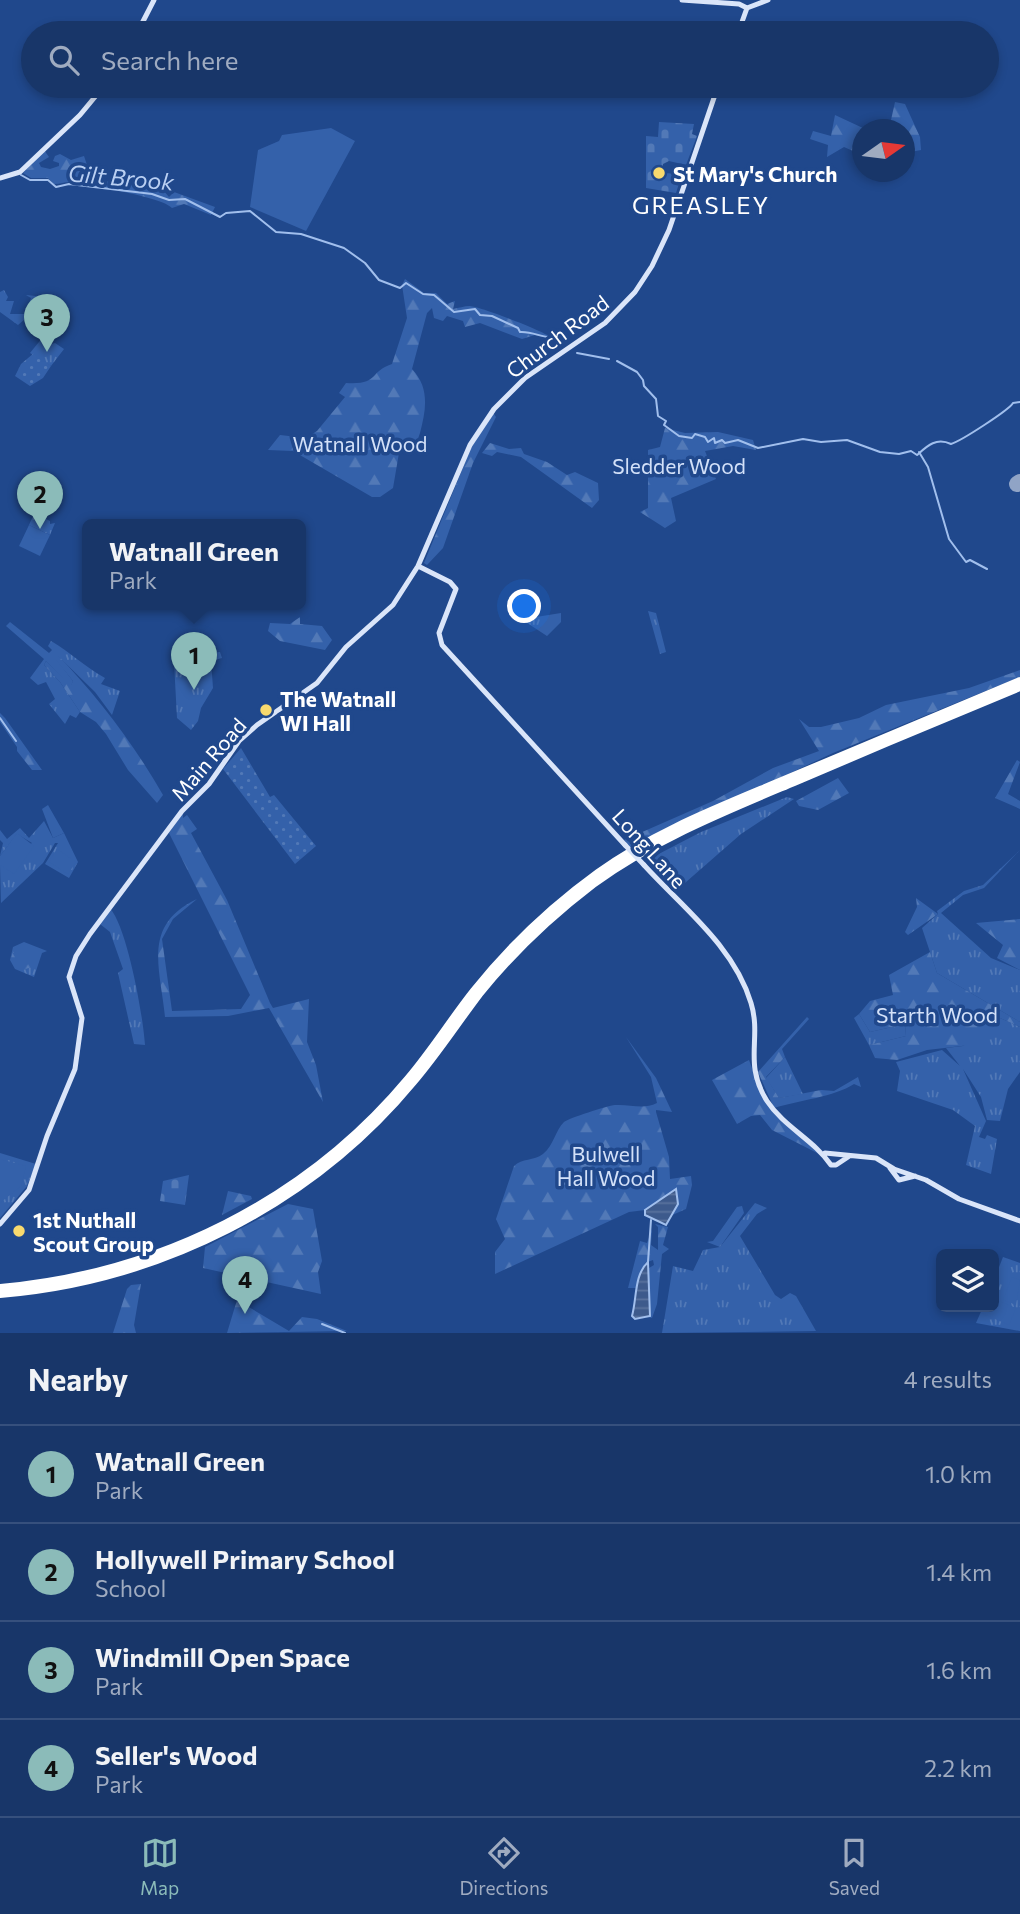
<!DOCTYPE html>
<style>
:root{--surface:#183669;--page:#254171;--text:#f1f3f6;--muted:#9fabc0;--line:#36507d;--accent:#8bbbb9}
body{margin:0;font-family:Commissioner,sans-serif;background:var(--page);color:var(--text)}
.controls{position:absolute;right:21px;bottom:21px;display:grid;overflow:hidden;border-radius:10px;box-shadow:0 4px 10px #0003}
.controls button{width:63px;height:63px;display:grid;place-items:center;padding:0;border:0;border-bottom:2px solid var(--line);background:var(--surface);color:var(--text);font:35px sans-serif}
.compass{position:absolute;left:852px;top:119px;width:63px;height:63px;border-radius:50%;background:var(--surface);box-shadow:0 4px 10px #0003;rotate:76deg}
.you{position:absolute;left:525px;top:607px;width:24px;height:24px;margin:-18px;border:5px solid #fff;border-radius:50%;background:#1a73e8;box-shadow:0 0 0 10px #1a73e833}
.badge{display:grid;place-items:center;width:46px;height:46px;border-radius:50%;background:var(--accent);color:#111;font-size:23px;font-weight:700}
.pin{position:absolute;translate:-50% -58px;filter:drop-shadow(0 2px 4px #0008)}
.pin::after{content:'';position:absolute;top:37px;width:24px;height:21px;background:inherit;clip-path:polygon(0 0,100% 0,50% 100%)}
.popup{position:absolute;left:82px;top:519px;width:224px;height:91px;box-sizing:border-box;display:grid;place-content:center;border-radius:10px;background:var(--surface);filter:drop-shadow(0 2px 5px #0005);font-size:23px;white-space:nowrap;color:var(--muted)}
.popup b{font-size:26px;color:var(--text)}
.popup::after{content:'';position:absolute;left:50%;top:100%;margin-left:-14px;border:14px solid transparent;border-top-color:var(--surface)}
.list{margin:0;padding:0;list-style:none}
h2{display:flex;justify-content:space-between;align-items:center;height:91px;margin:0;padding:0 28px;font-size:30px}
h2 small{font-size:23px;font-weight:400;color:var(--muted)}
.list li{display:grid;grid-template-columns:46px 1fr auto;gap:21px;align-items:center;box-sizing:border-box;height:98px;padding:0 28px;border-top:2px solid var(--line)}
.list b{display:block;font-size:26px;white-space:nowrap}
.list p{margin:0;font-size:23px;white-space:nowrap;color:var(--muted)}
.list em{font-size:23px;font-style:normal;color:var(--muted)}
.icon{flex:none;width:38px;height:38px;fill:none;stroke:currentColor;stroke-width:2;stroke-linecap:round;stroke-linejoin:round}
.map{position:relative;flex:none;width:1020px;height:1333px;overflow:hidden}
.search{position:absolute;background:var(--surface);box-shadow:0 4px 10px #0003;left:21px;right:21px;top:21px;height:77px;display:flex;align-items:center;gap:18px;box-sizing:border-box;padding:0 24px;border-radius:38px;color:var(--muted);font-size:26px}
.sheet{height:483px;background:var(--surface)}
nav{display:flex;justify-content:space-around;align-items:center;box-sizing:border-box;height:98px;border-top:2px solid var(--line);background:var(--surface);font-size:19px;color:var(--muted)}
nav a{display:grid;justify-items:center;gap:4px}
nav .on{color:var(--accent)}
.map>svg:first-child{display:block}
.grass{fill:url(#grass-tufts)}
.forest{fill:url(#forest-firs)}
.cemetery{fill:url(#cemetery-stones)}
.garden{fill:url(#garden-dots)}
.pitch{fill:#3461aa}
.water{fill:url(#water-rules);stroke:#a1bfed;stroke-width:2}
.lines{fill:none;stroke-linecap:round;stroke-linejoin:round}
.stream{stroke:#a1bfed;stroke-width:2}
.runway{stroke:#90a4c6;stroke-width:16}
.secondary{stroke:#dae5f9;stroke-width:5}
.highway{stroke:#fff;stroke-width:8}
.secondary-bridge{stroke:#dae5f9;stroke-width:5}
.poi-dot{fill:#f9da6e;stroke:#20488c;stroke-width:2.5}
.labels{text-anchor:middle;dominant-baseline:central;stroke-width:7;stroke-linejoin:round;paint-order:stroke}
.poi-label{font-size:21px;font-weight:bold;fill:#fff;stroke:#20488c;text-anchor:start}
.street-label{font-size:21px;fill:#fff;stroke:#20488c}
.park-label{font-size:21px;fill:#d3e1f9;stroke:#20488c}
.water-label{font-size:23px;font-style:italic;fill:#bad0f3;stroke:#20488c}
.quarter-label{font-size:24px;letter-spacing:2px;fill:#fff;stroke:#20488c}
</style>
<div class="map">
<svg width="1020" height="1333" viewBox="0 0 1020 1333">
<defs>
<pattern id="grass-tufts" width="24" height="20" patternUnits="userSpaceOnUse" patternTransform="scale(1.75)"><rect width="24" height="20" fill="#3461aa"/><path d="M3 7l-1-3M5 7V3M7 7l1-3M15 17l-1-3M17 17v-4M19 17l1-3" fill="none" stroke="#5279b7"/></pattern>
<pattern id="forest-firs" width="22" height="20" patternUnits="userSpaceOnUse" patternTransform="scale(1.75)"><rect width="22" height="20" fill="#3461aa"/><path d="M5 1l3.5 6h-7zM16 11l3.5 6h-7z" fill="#5279b7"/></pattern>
<pattern id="cemetery-stones" width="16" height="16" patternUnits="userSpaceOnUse" patternTransform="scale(1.75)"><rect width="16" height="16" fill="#3461aa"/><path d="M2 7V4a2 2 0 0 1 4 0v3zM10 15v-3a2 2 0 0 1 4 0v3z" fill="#5279b7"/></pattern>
<pattern id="garden-dots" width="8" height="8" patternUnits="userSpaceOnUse" patternTransform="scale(1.75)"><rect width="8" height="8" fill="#3461aa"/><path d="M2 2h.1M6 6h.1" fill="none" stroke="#5279b7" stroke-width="1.8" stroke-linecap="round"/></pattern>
<pattern id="water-rules" width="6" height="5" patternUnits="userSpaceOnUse" patternTransform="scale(1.75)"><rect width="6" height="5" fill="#3d5a8c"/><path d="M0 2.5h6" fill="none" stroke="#5a739d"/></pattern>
</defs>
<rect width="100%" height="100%" fill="#20488c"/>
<path class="grass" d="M4,290L8,297L6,301H14L10,314H25L31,298L26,295L55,298L47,328L25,319L18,325L0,312V292Z
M43,337L47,339V345L55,343L64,349L51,366L30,353Z
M38,505L46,508L38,515L50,521V524L55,523L50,535L29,525Z
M648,611L656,613L666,652L660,654Z
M561,613V622L547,636L518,617L530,618Z
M10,622L49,653L52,650L48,646L51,641C70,652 84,666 105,678L101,684L120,691L112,715L95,692L54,652L52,654L73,681L71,686L46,661L44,665L60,682L80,712L76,718L70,715L65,724L49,704L55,699L46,682L38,685L30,678L44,659L6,626Z
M220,652L222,658L211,661L213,688L201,708L198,721L191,730L177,718L174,662H185V656Z
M787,797L794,799L741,834L678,889L666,881L651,858L701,832Z
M44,821L53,838L64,833L78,862L69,878L45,864L58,843H55L43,863L1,903L0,865L32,843L17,834L0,856L3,843L0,840V830L7,839L20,828L29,838Z
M1020,850L984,888L963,895L941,913L991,958L1020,970V1022L937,973L922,928L938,914L937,911L964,891L983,885Z
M110,908C128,930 143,1016 145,1045L134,1044L118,973L123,969L110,932L100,924Z
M24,942L47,951L42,953L34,977L15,969L10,960L13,947Z
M859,1014L870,1032L905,1024L906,1036L869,1045L854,1018Z
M1000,1018L1020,1027V1072L1008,1089L1000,1121L987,1120L981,1097L963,1069L986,1121L979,1137L985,1139L987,1135L997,1139L991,1174L966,1165L975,1126L953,1110L897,1091L900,1071L896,1062L942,1050L960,1066L946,1048L963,1046L994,1026Z
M785,1057L803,1094L779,1098L766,1078Z
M0,1153L36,1164L27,1186L0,1218Z
M755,1203L767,1208L757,1214L740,1236L775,1295L781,1299L790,1293L796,1296L816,1331L662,1333L673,1266L693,1271L703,1250L720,1247Z
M1003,1257L1020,1263V1331L976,1323L983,1307H994V1280Z"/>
<path class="forest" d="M895,102L905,104L920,137L921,150L905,153L904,130L889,129Z
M835,115L865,129L862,130V155L844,147L827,157L828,145L810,139L813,131L831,136Z
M44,150L49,157L39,163L41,167L50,169L59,166V163L53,161L55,156L60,154L71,160L84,156L88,168L85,181L89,184L97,180L162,189L169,197L174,192L215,207L211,215L184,204L172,208C163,197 88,185 70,182C65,182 60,184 54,184L48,178H31L23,173Z
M405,279L424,293H436L447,304L455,301L453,309C459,308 464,306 470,306C480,307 546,331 553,339L535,335L522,339L480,323L465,327L463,321L447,316L443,321L434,318L432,308L427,313L412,369C430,388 426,410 420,433C417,440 419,443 413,449L400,447L393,488L380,497H372L293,451L268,450L280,435L306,438L317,431L345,397L339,393L346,383C380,385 368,372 392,364L407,318L402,285Z
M493,413L496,417L473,463L443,548L427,565L424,563L471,448Z
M665,428L685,433L718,432L753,440L756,450L733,446L705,451L716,479L671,498L676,521L665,528L640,512L648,508V450L660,447Z
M490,443L509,449L521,448L524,454L547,462L567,475L575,472L598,483L599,500L592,508L521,457L497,452L492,456L482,453Z
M300,617V624L322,626L332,640L325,650L280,641L268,631L270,623L290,624Z
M54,651C97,696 132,741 163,795L157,803L128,770L106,734L96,722L80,712L60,682L44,665L46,661L71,685L73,681L51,654Z
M1020,670V677L833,753L630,848L624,840L713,801L773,768L819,751L799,719L809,727H821L859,718L886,705L969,688Z
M0,713L5,718L42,770H32L17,751V747L0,722Z
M1017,760L1020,762L1008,794L1020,801V809L995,798Z
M838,778L849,793L818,810L799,806L796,801Z
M183,813V818L187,815L197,829L191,833L227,900L270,1003L273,1008L309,999L307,1042L316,1065L323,1102L269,1008L228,1016L165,1017C160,967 142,925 197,899L173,919L162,939L172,1011L241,1009L250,995L169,833Z
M916,898L938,914L908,935L905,932L917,907Z
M1020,919V970L997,958L1003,945L976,923Z
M21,945L27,947L34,960L32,967L22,970L11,960L13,953Z
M930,952L937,973L1020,1022V1027L1000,1018L981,1041L970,1045L927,1050L897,1060L875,1058L869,1045L906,1036L905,1024L870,1032L859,1014L870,1001L893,995L889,975Z
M807,1017L809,1019L782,1049L785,1057L766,1077L779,1098L821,1090L834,1091L858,1077L861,1087L854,1084C834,1097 800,1100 774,1108L758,1072Z
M626,1037L656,1078L672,1112L656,1110V1112L669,1157L670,1179L691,1176L692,1185L686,1209L670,1216L678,1204L667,1197L645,1210L629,1212L495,1274V1252L505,1239L496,1219L514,1166C522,1158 534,1161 543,1154C554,1145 555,1131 564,1122C569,1118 607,1106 615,1105C630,1104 643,1110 657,1103L651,1077Z
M749,1060L763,1098L823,1156L772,1130L760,1115L751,1116L737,1124L712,1080Z
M228,1191L251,1196L252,1199L222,1215Z
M288,1204L313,1209L322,1261L318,1272L321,1294L203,1268L205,1247Z
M742,1206L744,1213L720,1247L707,1242L713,1241L737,1207Z
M655,1224L668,1227L663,1245L669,1249L662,1254L657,1304L652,1318L648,1317L649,1268L654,1265L653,1260L645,1263L636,1288H628L640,1241L647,1243L652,1229L651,1245L658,1250V1227Z
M141,1284L134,1325L136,1333H113L127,1289L131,1285Z
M237,1300L289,1331L302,1317L317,1319L347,1331L227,1333Z"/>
<path class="cemetery" d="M659,122L694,124L692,134L697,136L686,165L669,161L663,164V173L682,174L676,193L646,188V136L658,137Z
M189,1175L185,1205L160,1201L163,1181Z"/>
<path class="garden" d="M34,353L51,366L43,378L30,386L15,376L21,364Z
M241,748L270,797L274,795L316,846L295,864L223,769Z"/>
<path class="pitch" d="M331,128L355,141L306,231L250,207L258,150L279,141L282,135Z
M29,525L50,535L40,556L19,546Z
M48,805L64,833L53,838L42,809Z
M17,833L34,846L14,874L0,865V856Z
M57,849L76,862L68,874L49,862Z
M0,1159L26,1166L21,1186L0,1203Z
M1012,1277L1020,1280L1016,1305L1003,1300Z
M994,1299L1016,1308L1009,1325L981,1313L984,1307H994Z"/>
<path class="water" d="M676,1189L678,1204L666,1225L645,1215V1210Z
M648,1262L650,1316L635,1319L632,1316C637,1298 634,1275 648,1262Z"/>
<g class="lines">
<path class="stream" d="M21,175L30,180H48L56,187L69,184L152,194L169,200L185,199L220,217L226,213L250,211L276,232L301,234L344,248L365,263L379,280L400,288L406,283L423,294L434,295L454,312L475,309L480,315L492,316L518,328L520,332C533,331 544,339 554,337
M577,353L609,359
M617,361L637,372L643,380L644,386L656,399L658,416L666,421L664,425L679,436L692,438L695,434L705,437L708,442L714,438L715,443L722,440L725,443L738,440L758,448L803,439L821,442L847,440L880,452L899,454L911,451L917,455C927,446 936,437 951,444C961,441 1009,410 1013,403L1020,402
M919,452L928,467L949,539L966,562L970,560L987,569
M0,718L16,741
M648,1262L651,1220
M322,1324L345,1333"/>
<path class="runway" d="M1017,484L1020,482"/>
<path class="secondary" d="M682,0L739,4L747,8L768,0
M137,33L154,0
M738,33L747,8
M0,178L20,172L80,115L104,86
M418,566L450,582L456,589L439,633L442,645L625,845
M644,865C682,907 734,946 751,1003C762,1039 743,1063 767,1101C784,1127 814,1140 831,1165H836L848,1157
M825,1153L876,1158L894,1169L926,1180L959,1199L1020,1221
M890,1168L899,1180L915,1176
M0,1224L29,1190L47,1136L75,1069L82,1018L69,977L76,956L90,934L182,811L209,784L239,741L257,725L317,683L346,647L393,605L418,566L470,445L494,409L525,378L605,323L635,292L652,266L669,230L718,86"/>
<path class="highway" d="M0,1288C158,1274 306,1201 408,1079C432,1051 451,1020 474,991C510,946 551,907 598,873C656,831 723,806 789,778C866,745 943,713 1020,681
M0,1294C159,1281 311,1205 413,1082C437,1054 457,1023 479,994C512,953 551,916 593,884C655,839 725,811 794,782C869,750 945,718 1020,687"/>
<path class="secondary-bridge" d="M625,845L644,865"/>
</g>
<g class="poi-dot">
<circle cx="659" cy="173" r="7"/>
<circle cx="266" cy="710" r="7"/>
<circle cx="19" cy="1231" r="7"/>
</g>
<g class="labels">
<g class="poi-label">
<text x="673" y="173">St Mary's Church</text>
<text x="280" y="698">The Watnall<tspan x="280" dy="24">WI Hall</tspan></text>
<text x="33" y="1219">1st Nuthall<tspan x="33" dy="24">Scout Group</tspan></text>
</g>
<g class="street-label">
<text transform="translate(557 336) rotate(-37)">Church Road</text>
<text transform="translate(208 759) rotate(-49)">Main Road</text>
<text transform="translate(650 848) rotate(48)">Long Lane</text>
</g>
<g class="park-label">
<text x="360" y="443">Watnall Wood</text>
<text x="679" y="465">Sledder Wood</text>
<text x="937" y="1014">Starth Wood</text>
<text x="606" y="1153">Bulwell<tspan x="606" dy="24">Hall Wood</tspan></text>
</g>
<g class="water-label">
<text transform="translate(121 177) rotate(5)">Gilt Brook</text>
</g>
<g class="quarter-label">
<text x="701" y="204">GREASLEY</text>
</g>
</g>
</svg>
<div class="controls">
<button><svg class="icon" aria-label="layers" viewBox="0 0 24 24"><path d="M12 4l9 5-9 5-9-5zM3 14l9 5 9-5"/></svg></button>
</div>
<svg class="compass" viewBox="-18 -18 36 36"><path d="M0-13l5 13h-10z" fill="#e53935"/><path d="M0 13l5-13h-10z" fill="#9fabc0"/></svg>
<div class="you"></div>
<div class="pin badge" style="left:194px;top:690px">1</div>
<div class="popup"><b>Watnall Green</b>Park</div>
<div class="pin badge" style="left:40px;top:529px">2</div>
<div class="pin badge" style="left:47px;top:352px">3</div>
<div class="pin badge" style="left:245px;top:1314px">4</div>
<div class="search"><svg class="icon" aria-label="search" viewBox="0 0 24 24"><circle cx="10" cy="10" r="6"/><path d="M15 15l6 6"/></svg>Search here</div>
</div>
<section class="sheet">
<h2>Nearby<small>4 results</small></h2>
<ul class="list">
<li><span class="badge">1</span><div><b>Watnall Green</b><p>Park</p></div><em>1.0 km</em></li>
<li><span class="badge">2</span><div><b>Hollywell Primary School</b><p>School</p></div><em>1.4 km</em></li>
<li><span class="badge">3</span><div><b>Windmill Open Space</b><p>Park</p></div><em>1.6 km</em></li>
<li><span class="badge">4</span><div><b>Seller's Wood</b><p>Park</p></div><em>2.2 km</em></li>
</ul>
</section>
<nav>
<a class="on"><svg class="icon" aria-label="map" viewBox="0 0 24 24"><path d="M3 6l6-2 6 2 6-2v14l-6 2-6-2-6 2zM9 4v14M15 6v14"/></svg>Map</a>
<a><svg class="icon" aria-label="directions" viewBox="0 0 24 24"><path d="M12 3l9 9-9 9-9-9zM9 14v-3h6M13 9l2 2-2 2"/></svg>Directions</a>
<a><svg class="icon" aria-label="saved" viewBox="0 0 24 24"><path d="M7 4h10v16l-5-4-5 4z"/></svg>Saved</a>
</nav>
